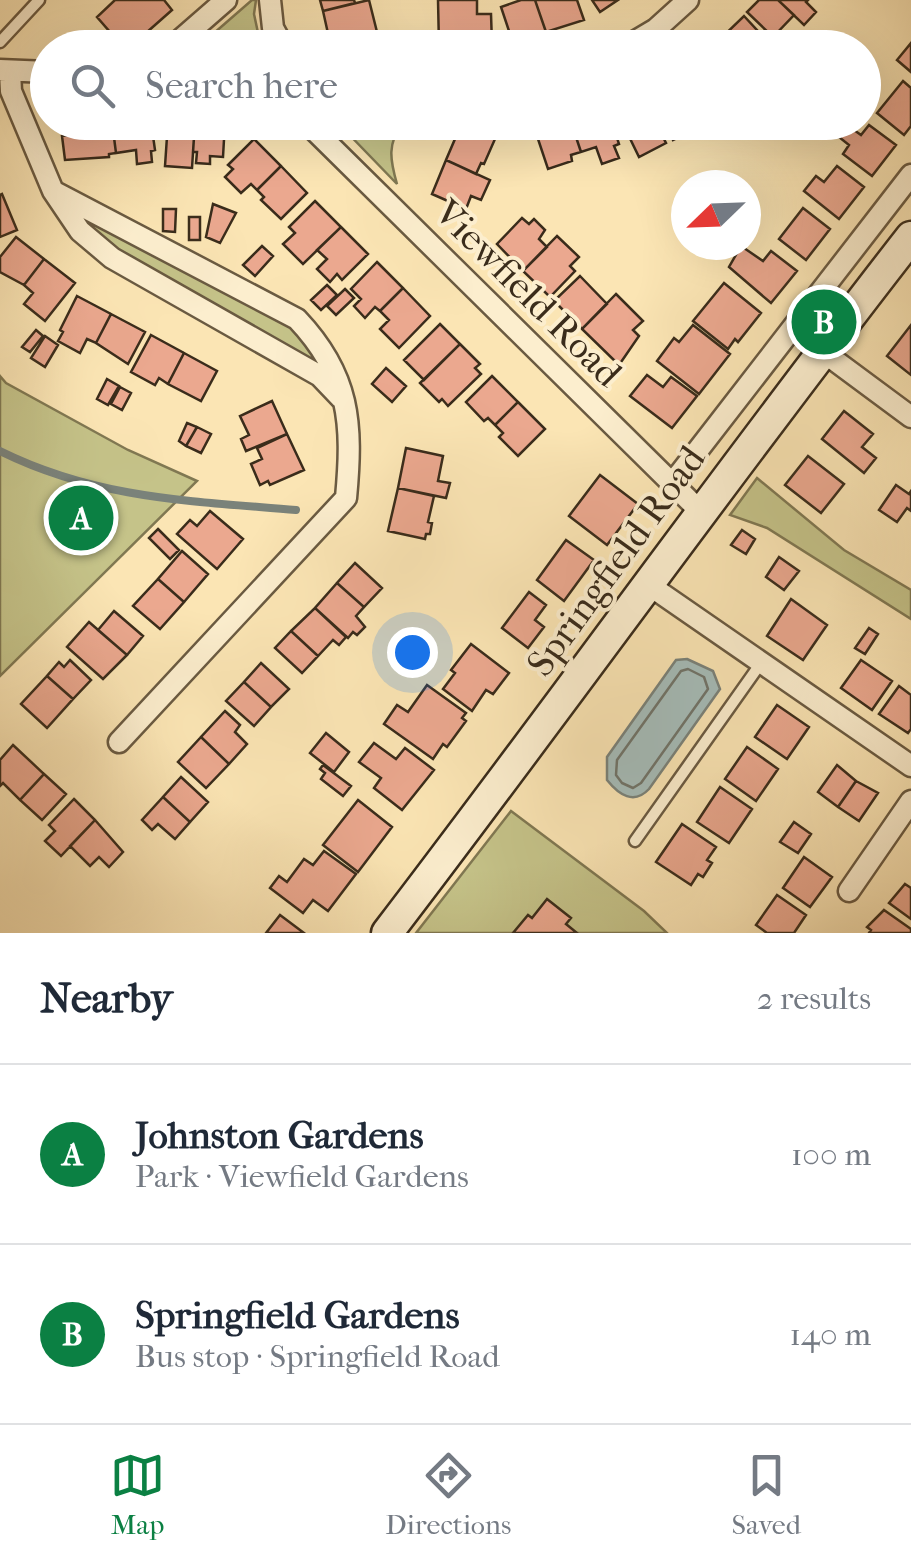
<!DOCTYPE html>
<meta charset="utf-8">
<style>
:root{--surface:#fff;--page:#f2f2f3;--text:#1f2937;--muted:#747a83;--line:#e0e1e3;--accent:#0b8043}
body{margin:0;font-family:"IM FELL French Canon",serif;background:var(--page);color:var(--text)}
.compass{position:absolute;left:671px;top:170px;width:90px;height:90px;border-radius:50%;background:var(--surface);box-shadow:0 10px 40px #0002;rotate:247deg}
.you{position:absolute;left:412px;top:652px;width:35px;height:35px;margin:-25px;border:8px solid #fff;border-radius:50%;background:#1a73e8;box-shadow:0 0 0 15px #1a73e833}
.badge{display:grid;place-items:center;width:65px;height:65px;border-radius:50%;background:var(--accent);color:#fff;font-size:32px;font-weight:700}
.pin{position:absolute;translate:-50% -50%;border:5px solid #fff;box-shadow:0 2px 10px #0006}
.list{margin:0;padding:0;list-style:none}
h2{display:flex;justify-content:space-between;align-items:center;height:130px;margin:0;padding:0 40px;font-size:42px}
h2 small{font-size:32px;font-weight:400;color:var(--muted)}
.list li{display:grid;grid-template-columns:65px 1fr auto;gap:30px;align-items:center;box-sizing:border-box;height:180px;padding:0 40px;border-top:2px solid var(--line)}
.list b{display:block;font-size:38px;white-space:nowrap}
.list p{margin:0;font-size:32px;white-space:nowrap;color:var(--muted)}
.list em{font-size:32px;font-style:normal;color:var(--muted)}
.icon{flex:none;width:55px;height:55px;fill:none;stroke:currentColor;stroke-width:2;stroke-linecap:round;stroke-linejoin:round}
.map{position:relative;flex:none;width:911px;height:933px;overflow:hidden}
.search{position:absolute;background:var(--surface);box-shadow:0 10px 40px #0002;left:30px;right:30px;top:30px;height:110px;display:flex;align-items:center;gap:25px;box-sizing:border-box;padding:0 35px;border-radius:55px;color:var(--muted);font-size:38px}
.sheet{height:490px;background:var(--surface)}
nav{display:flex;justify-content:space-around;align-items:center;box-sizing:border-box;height:140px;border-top:2px solid var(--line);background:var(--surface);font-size:28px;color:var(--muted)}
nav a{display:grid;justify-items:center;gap:5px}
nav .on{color:var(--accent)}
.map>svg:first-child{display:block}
.green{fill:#c5c389;stroke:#807852;stroke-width:2.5}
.water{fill:#a5bcb9;stroke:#7a827a;stroke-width:2.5}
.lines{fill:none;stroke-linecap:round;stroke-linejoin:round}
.shore{stroke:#70746a;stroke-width:2.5}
.stream{stroke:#7a827a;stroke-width:8}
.building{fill:#eba88f;stroke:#3a2c1b;stroke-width:2.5}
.lane-casing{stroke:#6a5a41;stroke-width:15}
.street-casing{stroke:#6a5a41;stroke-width:25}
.secondary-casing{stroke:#3a2c1b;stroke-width:35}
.lane{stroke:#fceece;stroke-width:10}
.street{stroke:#fceece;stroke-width:20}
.secondary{stroke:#fceece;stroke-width:30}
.labels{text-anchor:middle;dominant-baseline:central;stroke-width:8;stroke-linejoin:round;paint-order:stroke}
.street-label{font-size:38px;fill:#3a2c1b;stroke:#fceece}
</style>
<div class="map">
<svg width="911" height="933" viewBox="0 0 911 933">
<rect width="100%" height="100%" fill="#fbe5b4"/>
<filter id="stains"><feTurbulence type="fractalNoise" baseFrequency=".002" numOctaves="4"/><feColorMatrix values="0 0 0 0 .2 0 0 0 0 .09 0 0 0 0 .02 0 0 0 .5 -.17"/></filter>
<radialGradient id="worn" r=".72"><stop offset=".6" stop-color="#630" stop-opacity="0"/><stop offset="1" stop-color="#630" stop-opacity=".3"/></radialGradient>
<path class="green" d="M252,0H256L254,14L261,47H198Z
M338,123H403C387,143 390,160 397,184Z
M53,191L297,319L337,373L112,258Z
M0,376L6,383L128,450L197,481L0,676Z
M757,478L844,550L911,590V619L767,528L730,515Z
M511,811L644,911L667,933H416Z"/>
<path class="water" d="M687,659L713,671L720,689L649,789C634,805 619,795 607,780V757L676,660Z"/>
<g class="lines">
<path class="shore" d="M688,669L704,677L708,689L641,783L633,788L622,783L616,775L617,760L681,671Z"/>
<path class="stream" d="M0,451C97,499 191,501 296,510"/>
</g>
<path class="building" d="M115,0H164L172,10L129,48H124L97,17Z
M320,0H354L355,3L323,11Z
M369,0L378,36L331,47L323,11Z
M438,0H477V14H491L492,44L439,46Z
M521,0H535L546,32L513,43L501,7Z
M535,0H577L584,20L546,32Z
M592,0H618L600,12Z
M759,0H778L794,15L773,37L747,12Z
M778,0H808L806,2L816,12L804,25Z
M744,16L769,43L764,48H720L716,43Z
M911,43V72L897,60Z
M903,81L911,88V126L904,135L877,113Z
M112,122H151L155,150L151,151L152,162L137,164L136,150L116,153Z
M112,122L116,153L109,154V157L65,160L62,136L76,134L75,123Z
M168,122H195L192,168L165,166Z
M195,122H225L223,157L210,156V164L196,163L197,152H193Z
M571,122H612L619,144L614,146L619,158L602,164L596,147L581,152Z
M571,122L581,152L571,155L572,161L548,169L536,133Z
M622,122H661L657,125L666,143L639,157Z
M665,122H707L708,123L673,140Z
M461,125L495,139L484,164L481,163L476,174L446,160Z
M847,125L861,135L869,125L896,145L872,176L843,154L849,145L839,137Z
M254,139L281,166L257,190L251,184L241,193L225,177L233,169L228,165Z
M446,160L490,180L481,200L471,196L466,209L432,194Z
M281,166L307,193L281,219L261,200L264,197L257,190Z
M837,166L864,187L839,219L804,191L816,176L824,182Z
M2,194L17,230L0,237V195Z
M315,201L341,227L303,264L283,244L295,233L289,227Z
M213,204L236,213L220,243L206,237Z
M803,208L830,229L806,260L779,239Z
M163,209H176L175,232L163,231Z
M189,217H200V240H189Z
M522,218L529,224L534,219L545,230L539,239L547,247L523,271L497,244Z
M341,227L368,254L342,280L337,274L330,282L317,269L327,259L317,250Z
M557,236L579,257L570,266L575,271L550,297L523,271Z
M16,237L44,259L24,285L0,272V257Z
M262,246L273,256L255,276L243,265Z
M744,248L763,261L771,251L797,271L771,303L729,267L737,253Z
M44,259L75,283L45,321L24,304L33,293L24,285Z
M377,262L403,288L380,311L375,307L365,318L354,306L361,299L351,289Z
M580,276L607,304L582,329L554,301Z
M724,283L761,313L738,342L735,339L728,349L693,321Z
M327,285L337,295L321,310L311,300Z
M403,288L430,316L399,348L380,329L389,320L380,311Z
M345,289L354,298L336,315L327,306Z
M616,294L643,321L633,330L639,336L619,365L582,329Z
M77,296L111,314L96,343L87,339L80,353L58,341L63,332L60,330Z
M111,314L145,332L128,364L96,343Z
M440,324L460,344L424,380L404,360Z
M693,325L730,354L699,394L657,361L674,338L679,342Z
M911,325V375L887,356Z
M36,330L43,336L30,352L22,347Z
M151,335L184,353L168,384L159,378L155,385L131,372Z
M45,336L58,345L45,367L31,358Z
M460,344L480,364L475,368L481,374L448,406L442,399L439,402L420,383Z
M184,353L217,371L201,401L168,384Z
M386,368L406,386L392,402L372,384Z
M647,375L663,387L671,377L697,396L672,428L630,396Z
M492,376L518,402L495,425L488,418L484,421L466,402Z
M107,379L119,386L108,405L97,399Z
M120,387L131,393L122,410L111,404Z
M272,401L287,434L246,451L241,439L249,435L240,416Z
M518,402L545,429L518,456L499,437L503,433L495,425Z
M844,411L873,434L862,447L876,458L864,473L822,439Z
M187,423L197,427L186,446L179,441Z
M197,427L211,434L201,453L186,446Z
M287,434L304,470L270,485L268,481L260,485L251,464L262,459L257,448Z
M406,448L443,456L438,481L450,483L446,498L398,488Z
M808,456L844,484L821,513L785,485Z
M600,475L638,504L607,545L569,516Z
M896,485L909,494L911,491V511L907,508L897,522L879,510Z
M398,488L434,496L428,522L432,523L430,534H426L425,539L388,531Z
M210,511L243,539L217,569L177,534L190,520L197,526Z
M158,529L179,550L170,559L149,538Z
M742,530L755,539L746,554L731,545Z
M566,540L594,560L564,601L537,580Z
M182,551L208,574L184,602L158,579Z
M779,557L799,571L784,590L766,577Z
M355,563L382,588L364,607L337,583Z
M158,579L184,602L160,629L133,606Z
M337,583L364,607L356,616L365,627L357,635L353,632L348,638L315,608Z
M529,592L546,605L535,620L544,627L528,648L502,628Z
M791,599L827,625L803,660L767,636Z
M315,608L346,637L339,645L333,640L318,656L291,631Z
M114,611L143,636L127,655L98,630Z
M89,622L127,655L103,679L67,647Z
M869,628L878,634L865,654L855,648Z
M291,631L318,656L302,673L275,648Z
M471,644L509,673L493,694L486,690L472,711L443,689L455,673L451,670Z
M70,660L91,680L73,699L47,676L59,662L64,667Z
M861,660L892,681L872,710L841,688Z
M261,663L289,689L271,707L244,682Z
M47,676L73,699L47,728L21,704Z
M244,682L271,707L254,726L226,701Z
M427,685L466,713L462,718L466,721L447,747L443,744L433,759L384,724L397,705L408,712Z
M899,686L911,695V729L908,733L879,714Z
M777,705L809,727L787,759L755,737Z
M225,711L240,725L235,732L247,744L229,764L201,737Z
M326,733L349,752L334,772L310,753Z
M201,737L229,764L206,788L178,762Z
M374,743L396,759L405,748L434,770L402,810L374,788L381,778L359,762Z
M13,745L44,774L20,800L3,783L0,786V760Z
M747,747L778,769L756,801L725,779Z
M323,765L351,786L343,796L321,779L325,773L320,769Z
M837,765L856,781L838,807L818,792Z
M44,774L66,794L42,820L20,800Z
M181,777L208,802L190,822L163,797Z
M856,781L878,793L859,821L838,807Z
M720,787L752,809L729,843L697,822Z
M163,797L190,822L175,839L158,824L152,830L142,820Z
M74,799L95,820L61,856L45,841L55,831L49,825Z
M358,800L392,827L358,872L323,845Z
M95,820L123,852L109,867L99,857L90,866L70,846Z
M794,822L811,834L798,853L780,842Z
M682,824L716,847L707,860L712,863L703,877L698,874L691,885L656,862Z
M324,851L356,874L328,911L313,900L303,913L270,888L279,876L287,882L304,859L313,865Z
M804,857L832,877L810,907L783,888Z
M905,884L911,888V919L889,903Z
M777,895L806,915L794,933H767L756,925Z
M547,899L571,918L566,924L577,933H513L528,915L532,918Z
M884,910L911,929V933H869L871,930L867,927Z
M280,915L304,933H266Z"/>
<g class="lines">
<defs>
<path id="lane" d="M0,42L39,0
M635,841L761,663"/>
<path id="street" d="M270,0L273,28L284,48
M171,48L226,0
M624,48L656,29L688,0
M0,70L48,72
M10,72L11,91L53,191L80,231L112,258L320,376L341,398
M306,122L702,513
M53,191L297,319C350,375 353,423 346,498L119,742
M822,351L911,417
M671,485L911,175
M649,585L911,766
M849,891L911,801"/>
<path id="secondary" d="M387,933C564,702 732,466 911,237"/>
</defs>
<use href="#lane" class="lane-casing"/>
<use href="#street" class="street-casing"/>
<use href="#secondary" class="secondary-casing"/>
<use href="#lane" class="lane"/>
<use href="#street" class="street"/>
<use href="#secondary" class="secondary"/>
</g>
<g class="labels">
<g class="street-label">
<text transform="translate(528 293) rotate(45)">Viewfield Road</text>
<text transform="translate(616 561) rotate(-54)">Springfield Road</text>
</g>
</g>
<rect width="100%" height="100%" filter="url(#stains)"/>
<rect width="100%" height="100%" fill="url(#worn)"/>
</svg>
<svg class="compass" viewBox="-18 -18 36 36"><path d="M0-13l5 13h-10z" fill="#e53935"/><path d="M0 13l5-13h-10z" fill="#747a83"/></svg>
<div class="you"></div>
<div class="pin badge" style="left:81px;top:518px">A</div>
<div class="pin badge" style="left:824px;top:322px">B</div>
<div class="search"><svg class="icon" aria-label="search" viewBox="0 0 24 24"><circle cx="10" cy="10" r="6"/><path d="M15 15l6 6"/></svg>Search here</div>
</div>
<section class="sheet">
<h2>Nearby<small>2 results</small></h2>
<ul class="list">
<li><span class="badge">A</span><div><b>Johnston Gardens</b><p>Park · Viewfield Gardens</p></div><em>100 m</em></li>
<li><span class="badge">B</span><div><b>Springfield Gardens</b><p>Bus stop · Springfield Road</p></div><em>140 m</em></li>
</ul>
</section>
<nav>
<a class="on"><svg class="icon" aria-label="map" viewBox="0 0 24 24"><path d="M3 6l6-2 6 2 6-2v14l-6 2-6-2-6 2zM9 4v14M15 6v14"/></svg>Map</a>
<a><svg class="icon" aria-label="directions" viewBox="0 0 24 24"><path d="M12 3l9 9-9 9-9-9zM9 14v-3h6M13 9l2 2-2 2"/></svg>Directions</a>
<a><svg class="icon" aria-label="saved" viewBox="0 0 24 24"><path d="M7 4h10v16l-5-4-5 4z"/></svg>Saved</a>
</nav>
